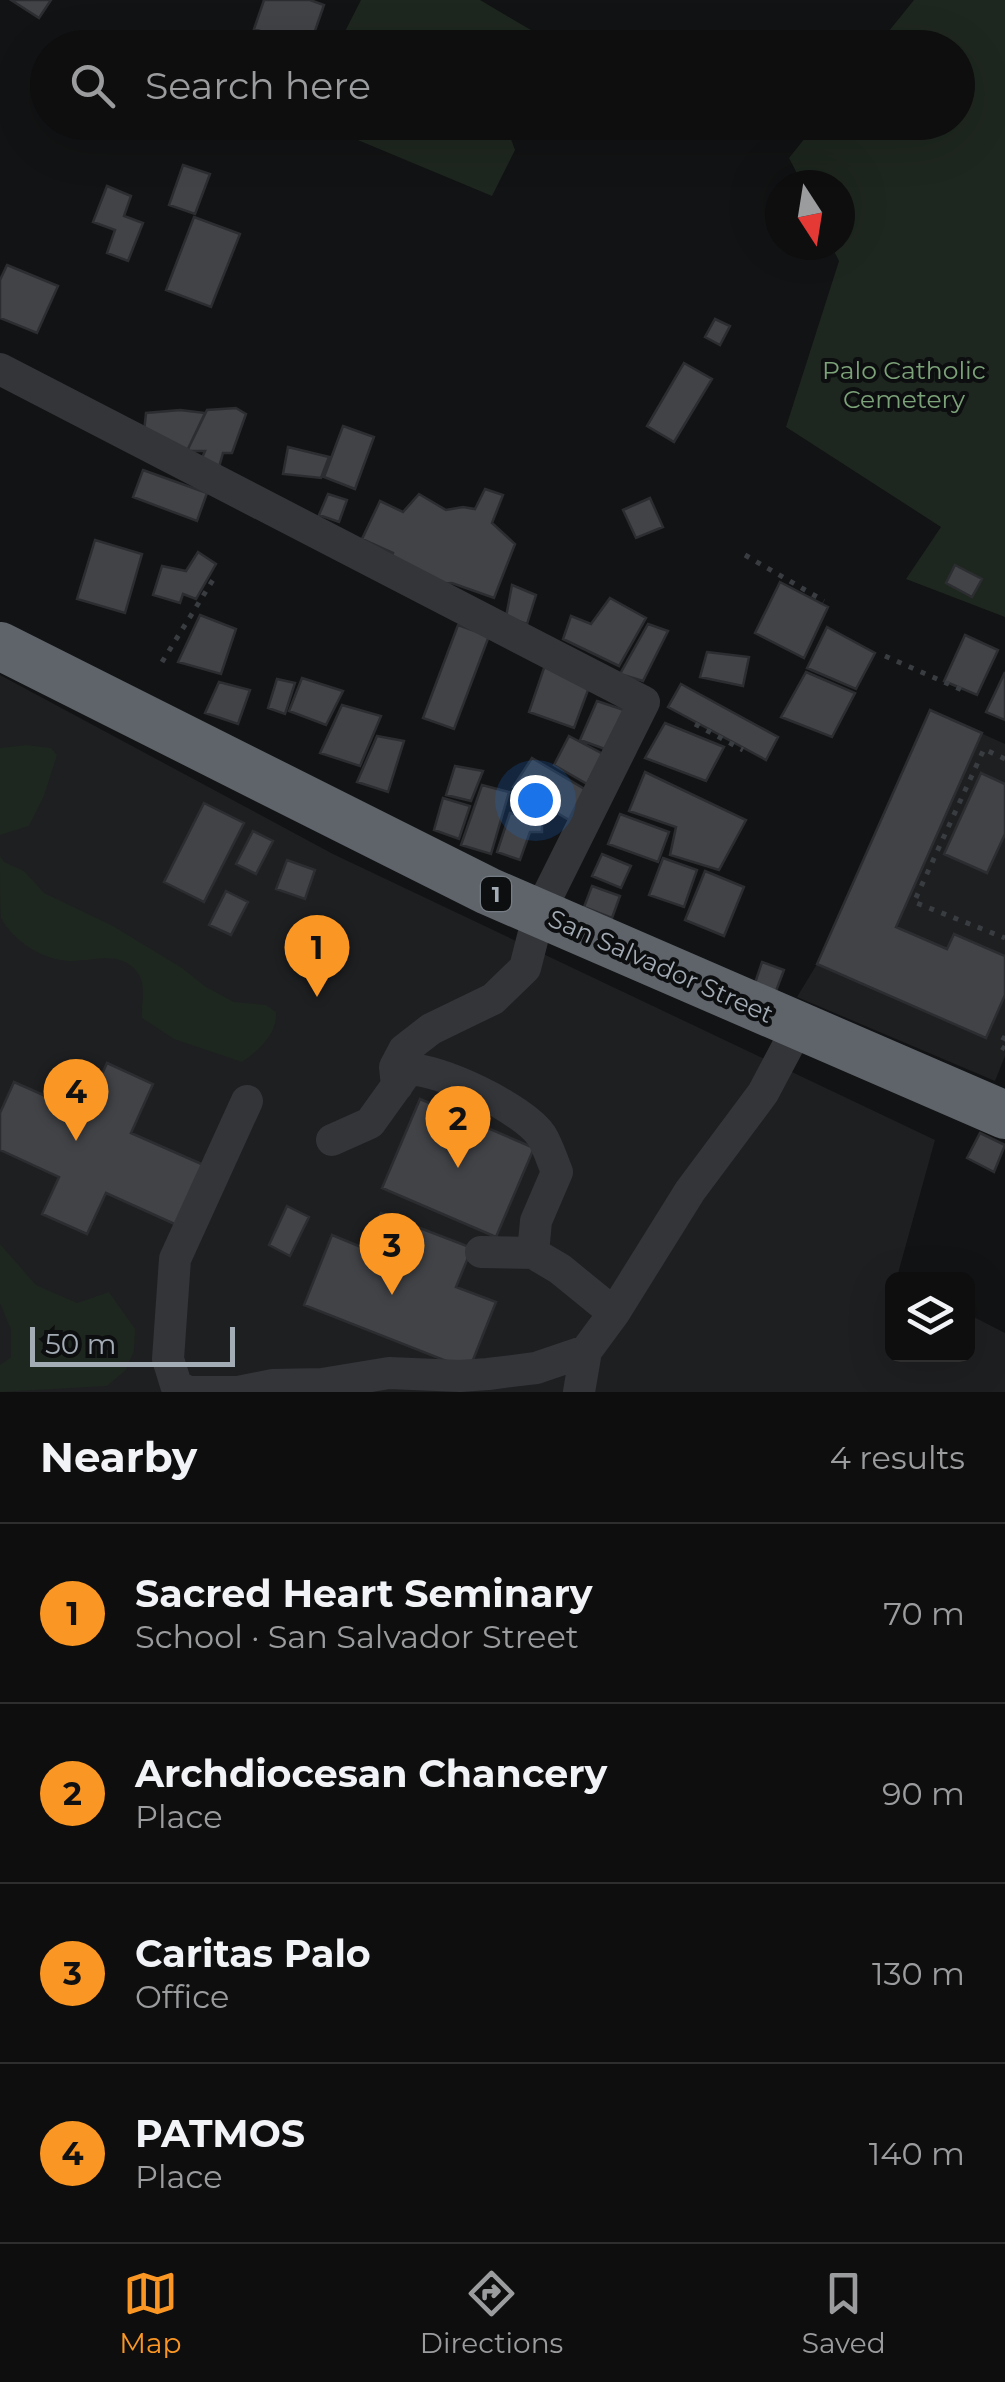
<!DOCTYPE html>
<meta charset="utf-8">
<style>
:root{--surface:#0e0e0f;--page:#1c1c1d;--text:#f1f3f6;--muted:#9b9c9e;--line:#2e2e2f;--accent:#fa9724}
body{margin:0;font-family:Montserrat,sans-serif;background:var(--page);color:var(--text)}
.controls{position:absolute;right:30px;bottom:30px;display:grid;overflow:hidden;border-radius:15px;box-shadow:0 10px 40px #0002}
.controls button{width:90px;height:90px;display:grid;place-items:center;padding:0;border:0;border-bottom:2px solid var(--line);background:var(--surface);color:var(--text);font:50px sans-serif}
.compass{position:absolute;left:765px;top:170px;width:90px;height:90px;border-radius:50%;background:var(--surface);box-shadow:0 10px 40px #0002;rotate:168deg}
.scale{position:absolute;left:30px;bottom:25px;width:205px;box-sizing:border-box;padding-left:10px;border:5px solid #a3abb5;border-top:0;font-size:28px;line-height:35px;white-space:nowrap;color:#a3abb5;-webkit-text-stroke:8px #0d0e0f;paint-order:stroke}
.you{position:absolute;left:535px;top:800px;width:35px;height:35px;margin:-25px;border:8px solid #fff;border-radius:50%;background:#1a73e8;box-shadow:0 0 0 15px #1a73e833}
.badge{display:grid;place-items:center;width:65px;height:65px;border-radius:50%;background:var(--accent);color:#111;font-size:32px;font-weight:700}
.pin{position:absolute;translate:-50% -82px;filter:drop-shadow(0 2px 5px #0008)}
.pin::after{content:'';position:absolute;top:52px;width:35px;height:30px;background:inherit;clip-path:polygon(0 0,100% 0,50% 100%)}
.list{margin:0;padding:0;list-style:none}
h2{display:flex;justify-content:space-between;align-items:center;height:130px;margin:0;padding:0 40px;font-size:42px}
h2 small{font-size:32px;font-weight:400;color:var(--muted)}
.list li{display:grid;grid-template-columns:65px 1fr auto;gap:30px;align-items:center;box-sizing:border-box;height:180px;padding:0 40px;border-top:2px solid var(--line)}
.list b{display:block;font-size:38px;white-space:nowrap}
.list p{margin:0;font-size:32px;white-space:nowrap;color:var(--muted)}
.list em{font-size:32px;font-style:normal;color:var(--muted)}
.icon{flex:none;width:55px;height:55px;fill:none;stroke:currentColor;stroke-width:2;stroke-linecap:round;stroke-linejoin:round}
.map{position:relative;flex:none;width:1005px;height:1392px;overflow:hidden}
.search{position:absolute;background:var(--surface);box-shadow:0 10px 40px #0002;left:30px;right:30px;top:30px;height:110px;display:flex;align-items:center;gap:25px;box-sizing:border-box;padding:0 35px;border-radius:55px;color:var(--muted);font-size:38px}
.sheet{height:850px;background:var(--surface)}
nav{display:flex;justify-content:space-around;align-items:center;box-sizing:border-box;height:140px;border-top:2px solid var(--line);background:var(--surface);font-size:28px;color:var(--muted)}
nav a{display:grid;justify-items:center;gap:5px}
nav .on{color:var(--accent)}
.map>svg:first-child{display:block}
.built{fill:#1e1f21}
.green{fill:#1e271f}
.building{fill:#414347;stroke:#2c2d30;stroke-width:2.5}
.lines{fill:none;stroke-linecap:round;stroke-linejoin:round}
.path{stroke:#393c40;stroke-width:5;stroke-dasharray:5 8;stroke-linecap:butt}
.minor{stroke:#333539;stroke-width:32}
.highway{stroke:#5f646b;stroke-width:48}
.labels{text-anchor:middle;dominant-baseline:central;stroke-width:8;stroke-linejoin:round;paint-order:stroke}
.shield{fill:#0d0e0f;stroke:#767c83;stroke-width:2.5}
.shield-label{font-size:22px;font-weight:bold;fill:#a3abb5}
.park-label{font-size:25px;fill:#7ca279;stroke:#0d0e0f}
.street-label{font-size:25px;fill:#a3abb5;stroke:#0d0e0f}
</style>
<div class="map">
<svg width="1005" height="1392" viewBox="0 0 1005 1392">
<rect width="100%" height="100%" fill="#121314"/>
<path class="built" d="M0,675L333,854L935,1140L897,1277L900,1279L892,1280V1354H968V1314L1005,1333V1392H0Z
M930,710L1005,744V1056L995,1081L797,997L817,964Z"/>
<path class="green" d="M361,0H480L536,33L530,47H337Z
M914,0H1005V617L906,579L941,527L786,427L839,261L831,245H840V185H803L789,158L817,123L958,122V48L876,47Z
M317,123H505L515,150L492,196Z
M26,745L51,748L57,755L44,796L29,826L0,835V748Z
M0,856L4,862L24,871L44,893L113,926L182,968L206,987L234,1002L266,1005L276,1012C277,1035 259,1050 242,1062L174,1039L142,1018C141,1003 147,985 137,972C120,950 93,961 71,961C44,961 13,941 1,918C0,907 0,870 0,856Z
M0,1244L36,1285L77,1303L109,1292L135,1329L134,1351L126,1370L107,1386L0,1392V1365L11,1357V1330L0,1303Z"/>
<path class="building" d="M11,0H51L39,18Z
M264,0H310L324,5L309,48L254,29Z
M183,165L210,174L195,214L169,205Z
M107,186L131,196L124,216L143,223L128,261L107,253L115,230L93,222Z
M194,217L240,234L211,307L166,290Z
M7,265L58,286L37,333L0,318V280Z
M715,319L730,326L720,345L705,337Z
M684,363L712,379L674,442L647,426Z
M236,408L246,414L232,453H223L219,467L202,458L205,451H187L207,410Z
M180,410L205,413L187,451L144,432L146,413Z
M343,426L374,437L355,489L324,477Z
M288,447L329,457L321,478L283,474Z
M143,470L207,493L197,521L133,497Z
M485,489L503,495L492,523L515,544L494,598L452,583L437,584L390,565L393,553L362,539L380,501L403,512L419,494L446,510L463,507L475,509Z
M328,494L347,500L339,522L319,515Z
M650,498L663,527L636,538L623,510Z
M95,540L142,554L125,613L77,599Z
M198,552L216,564L196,599L183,594L180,603L153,595L162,566L186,571Z
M955,565L982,579L972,597L946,583Z
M780,582L828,607L804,658L755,633Z
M512,585L536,595L527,624L506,617Z
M610,598L646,618L619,666L563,639L571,616L591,624Z
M200,615L236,629L221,674L178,662Z
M648,624L668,631L643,681L620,674Z
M458,625L489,636L454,729L423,718Z
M827,627L875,653L856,689L807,668Z
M965,635L998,650L977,695L944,681Z
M707,652L749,657L743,686L700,677Z
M545,665L591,682L574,728L529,712Z
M806,672L855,693L832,737L781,717Z
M1005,672V720L986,712Z
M302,678L343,691L326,725L289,711Z
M277,679L295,683L285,714L268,708Z
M219,682L250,690L238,724L205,713Z
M681,684L778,737L766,760L668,707Z
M597,701L633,713L613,752L580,740Z
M342,705L381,716L360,766L320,753Z
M930,710L982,733L896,927L947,949L954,934L1005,956V995L986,1038L817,964Z
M665,723L724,747L706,781L645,758Z
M377,736L404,741L388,792L357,782Z
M569,736L603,754L587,784L554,765Z
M532,758L593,794L576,824L513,787Z
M455,766L483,771L471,801L446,795Z
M645,772L746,820L719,870L670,855L676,827L629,811Z
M981,773L1005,784V834L987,873L944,854Z
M482,785L509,792L491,854L461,845Z
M443,798L470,806L459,839L434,830Z
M204,803L244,823L204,902L164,882Z
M510,813L542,820V832H530L520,860L497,852Z
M620,814L669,832L658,862L608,844Z
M253,831L273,841L256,874L236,864Z
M602,854L631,866L621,888L592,876Z
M663,858L697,870L684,907L649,895Z
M287,860L315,870L305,899L276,889Z
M705,871L744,887L724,936L685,920Z
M592,886L620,896L612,918L584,907Z
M226,891L248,902L231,935L209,925Z
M762,962L784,970L776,991L755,983Z
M107,1063L153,1084L131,1133L206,1166L179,1226L106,1193L87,1234L42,1214L59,1177L0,1150V1113L14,1082L84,1113Z
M420,1099L534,1148L496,1237L382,1188Z
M980,1133L1005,1145L994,1172L967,1158Z
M287,1206L309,1217L290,1256L269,1245Z
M381,1213L472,1248L456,1287L496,1302L469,1370L304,1305L332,1235L366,1249Z"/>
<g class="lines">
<path class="path" d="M745,555L824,601
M885,656L962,690
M162,662L216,575
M695,724L743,750
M1005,759L984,749L914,902L1005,938
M1005,1036L1000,1046L1005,1049"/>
<path class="minor" d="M0,369L644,702L539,913L525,968L493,999L431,1029L404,1050L395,1067L397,1086
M247,1101L175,1259L168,1359L176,1385L188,1392H238L273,1385L322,1384L389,1373L460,1376L488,1374L536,1368L586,1351
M332,1140L370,1123L408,1070C438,1067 523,1109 541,1135C548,1146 552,1160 557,1172L536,1221L533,1253
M481,1252L533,1253L560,1269L614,1313
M579,1392L586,1351L614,1313L690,1191L763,1093L798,1027"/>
<path class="highway" d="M0,646L488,891L1005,1115"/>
</g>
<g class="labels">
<rect class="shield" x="481" y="877" width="30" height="34" rx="8"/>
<g class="shield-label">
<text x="496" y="894">1</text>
</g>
<g class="park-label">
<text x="904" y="370">Palo Catholic<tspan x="904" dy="29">Cemetery</tspan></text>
</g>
<g class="street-label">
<text transform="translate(661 966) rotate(24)">San Salvador Street</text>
</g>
</g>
</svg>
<div class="controls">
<button><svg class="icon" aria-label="layers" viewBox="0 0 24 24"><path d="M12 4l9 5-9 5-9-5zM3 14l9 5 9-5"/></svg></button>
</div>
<svg class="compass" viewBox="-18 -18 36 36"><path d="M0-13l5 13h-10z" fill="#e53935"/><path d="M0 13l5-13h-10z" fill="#9b9c9e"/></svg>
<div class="scale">50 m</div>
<div class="you"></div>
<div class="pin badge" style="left:317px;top:997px">1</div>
<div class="pin badge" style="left:458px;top:1168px">2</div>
<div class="pin badge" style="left:392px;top:1295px">3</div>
<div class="pin badge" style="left:76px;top:1141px">4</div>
<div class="search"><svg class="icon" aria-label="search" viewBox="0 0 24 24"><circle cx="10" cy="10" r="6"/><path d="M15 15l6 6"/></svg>Search here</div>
</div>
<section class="sheet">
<h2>Nearby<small>4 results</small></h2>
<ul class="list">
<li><span class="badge">1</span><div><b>Sacred Heart Seminary</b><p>School · San Salvador Street</p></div><em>70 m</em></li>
<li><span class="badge">2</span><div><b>Archdiocesan Chancery</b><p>Place</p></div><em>90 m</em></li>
<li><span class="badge">3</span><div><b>Caritas Palo</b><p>Office</p></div><em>130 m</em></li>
<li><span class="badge">4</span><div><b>PATMOS</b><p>Place</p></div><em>140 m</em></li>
</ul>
</section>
<nav>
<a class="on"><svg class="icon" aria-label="map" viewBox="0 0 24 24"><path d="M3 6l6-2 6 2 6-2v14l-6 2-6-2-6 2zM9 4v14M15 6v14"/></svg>Map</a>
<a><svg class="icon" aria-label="directions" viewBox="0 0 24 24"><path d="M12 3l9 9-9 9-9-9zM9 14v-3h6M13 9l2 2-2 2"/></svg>Directions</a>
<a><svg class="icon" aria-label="saved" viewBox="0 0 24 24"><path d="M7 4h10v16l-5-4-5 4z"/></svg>Saved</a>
</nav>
